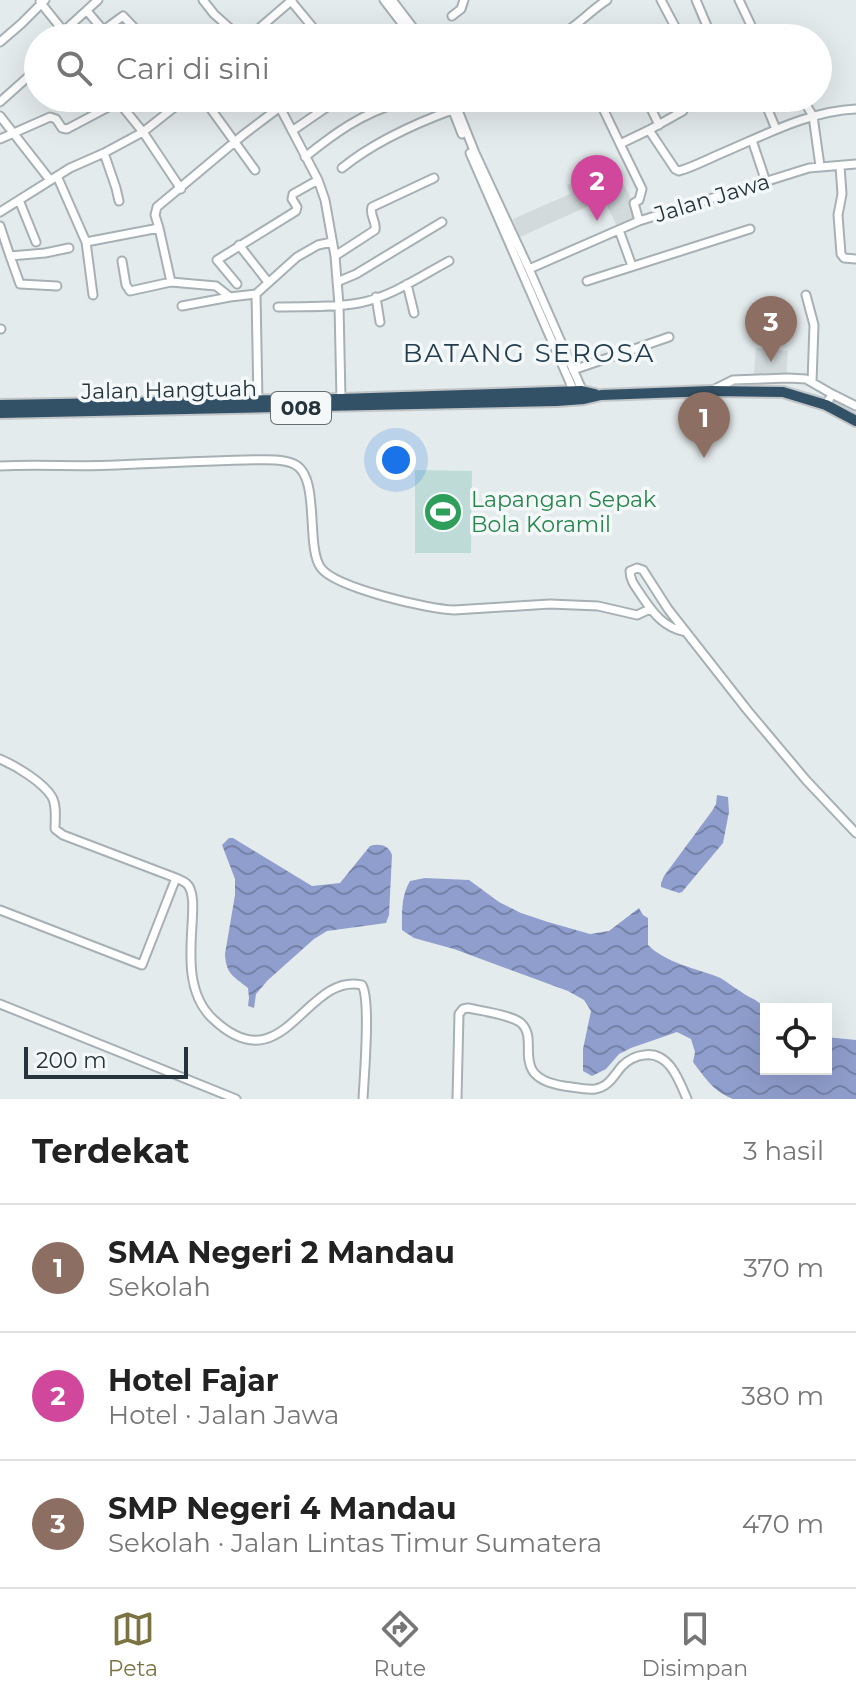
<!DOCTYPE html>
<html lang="id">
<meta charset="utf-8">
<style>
:root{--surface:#fff;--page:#f6f6f6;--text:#222;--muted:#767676;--line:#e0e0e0;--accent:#7b7341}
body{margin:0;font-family:Montserrat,sans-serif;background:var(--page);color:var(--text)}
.controls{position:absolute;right:24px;bottom:24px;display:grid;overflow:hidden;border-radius:0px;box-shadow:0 8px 32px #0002}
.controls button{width:72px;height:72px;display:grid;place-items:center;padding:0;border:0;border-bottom:2px solid var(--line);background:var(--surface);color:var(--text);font:40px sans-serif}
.scale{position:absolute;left:24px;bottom:20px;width:164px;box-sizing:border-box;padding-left:8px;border:4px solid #25343c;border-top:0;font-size:22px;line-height:28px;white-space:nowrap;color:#25343c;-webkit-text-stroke:6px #f4f8f9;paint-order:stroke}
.you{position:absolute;left:396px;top:460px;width:28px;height:28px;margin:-20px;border:6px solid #fff;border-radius:50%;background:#1a73e8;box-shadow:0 0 0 12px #1a73e833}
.badge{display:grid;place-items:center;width:52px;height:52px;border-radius:50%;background:var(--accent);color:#fff;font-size:26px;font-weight:700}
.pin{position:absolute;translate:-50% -66px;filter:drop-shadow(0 2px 4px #0008)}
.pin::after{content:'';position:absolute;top:42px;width:28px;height:24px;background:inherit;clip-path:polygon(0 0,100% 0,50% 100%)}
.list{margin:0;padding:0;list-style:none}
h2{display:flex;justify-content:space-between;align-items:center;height:104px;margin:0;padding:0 32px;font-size:34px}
h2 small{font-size:26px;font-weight:400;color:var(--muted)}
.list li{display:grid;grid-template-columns:52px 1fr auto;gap:24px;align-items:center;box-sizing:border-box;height:128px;padding:0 32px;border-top:2px solid var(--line)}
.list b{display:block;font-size:30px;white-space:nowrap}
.list p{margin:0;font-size:26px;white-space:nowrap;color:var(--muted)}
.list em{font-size:26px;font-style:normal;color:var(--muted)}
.icon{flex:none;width:44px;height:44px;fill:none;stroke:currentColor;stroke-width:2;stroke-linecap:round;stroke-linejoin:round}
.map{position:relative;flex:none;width:856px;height:1099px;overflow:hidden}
.search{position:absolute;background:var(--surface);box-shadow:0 8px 32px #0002;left:24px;right:24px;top:24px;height:88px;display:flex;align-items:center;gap:20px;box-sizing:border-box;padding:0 28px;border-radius:44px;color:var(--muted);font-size:30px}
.sheet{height:488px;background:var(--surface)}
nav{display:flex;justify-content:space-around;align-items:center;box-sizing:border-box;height:112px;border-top:2px solid var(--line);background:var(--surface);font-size:22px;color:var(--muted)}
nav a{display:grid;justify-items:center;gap:4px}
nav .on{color:var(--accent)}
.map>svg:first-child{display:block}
.built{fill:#d2dadc}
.pitch{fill:#bfdbd8}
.water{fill:url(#water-waves)}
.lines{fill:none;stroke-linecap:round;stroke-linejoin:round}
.minor-casing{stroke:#a7b0b4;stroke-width:11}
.highway-casing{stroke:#c2c6c8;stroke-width:14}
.minor{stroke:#fff;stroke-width:7}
.highway{stroke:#335166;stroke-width:10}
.labels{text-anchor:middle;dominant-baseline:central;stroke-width:7;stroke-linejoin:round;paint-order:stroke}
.shield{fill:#f4f8f9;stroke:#636f75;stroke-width:2}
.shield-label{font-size:20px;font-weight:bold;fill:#25343c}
.street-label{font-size:22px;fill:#25343c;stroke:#f4f8f9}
.leisure-label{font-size:22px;fill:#27864d;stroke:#f4f8f9;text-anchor:start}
.quarter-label{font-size:26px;letter-spacing:2px;fill:#223d4d;stroke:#f4f8f9}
</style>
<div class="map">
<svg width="856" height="1099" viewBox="0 0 856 1099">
<defs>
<pattern id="water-waves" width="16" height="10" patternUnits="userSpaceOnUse" patternTransform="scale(2)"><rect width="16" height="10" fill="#909ecd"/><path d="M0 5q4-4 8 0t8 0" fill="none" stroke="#7582a8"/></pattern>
</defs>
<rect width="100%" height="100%" fill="#e4ebec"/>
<path class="built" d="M613,168L629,194L637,219L618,228L604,200L597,202L520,237L513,219L570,194L567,185Z
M756,348L788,351L786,377L754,374Z"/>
<path class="pitch" d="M415,470L472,471L471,553H415Z"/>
<path class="water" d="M717,795L728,797L729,812L723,843L682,892L679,893L661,887V883L664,876L712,811L716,804Z
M229,838H233L312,886L340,883L370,846C379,843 389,845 392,855L389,915L386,923L327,931L314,939L268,980L256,994L254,1008L248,1006L249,998L248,988C233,976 226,974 225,954L235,895V879L222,845Z
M425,878L469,880L499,902L521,913L548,922L590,934L609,931L639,908L643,915L648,918V945C666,963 695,968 718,977C726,980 732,987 740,991C749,998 759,1000 766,1009V1069H826V1037L856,1040V1099H733C713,1091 706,1079 693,1062L695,1052L691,1039L677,1032L631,1048L619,1054L606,1069L592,1076L583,1071V1049L591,1011L584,1000L568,991L454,949L414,938L402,930C402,913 401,896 410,881Z"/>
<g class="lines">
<defs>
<path id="minor" d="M203,0L214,14L241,38
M384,0L413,38
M392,0L421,38
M661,0L681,38
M739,0L757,38
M291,1L315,30
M40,2L69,38
M87,11L110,38
M452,16L461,9L464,0
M64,31L98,0
M339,35L340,38
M93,38L123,16L144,38
M248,38L292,0
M555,38C575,29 588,12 607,0
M687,38L704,30L707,26L696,0
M0,42L21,24L45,0
M203,98L255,170
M275,98L318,180L325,200L335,256L339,305L341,399
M448,98L462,134
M453,98L475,153L529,269L583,392
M646,98L659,125
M678,98L684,107L683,111L649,130L675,169L679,171C693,167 706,160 720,154C763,136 808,111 856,109
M763,98L776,129
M802,98L813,116L820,166
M117,100L143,132L181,189
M599,100L620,144L649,130
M0,102L38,68
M0,116L50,180
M292,131L340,98
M0,139L50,117L56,119L62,128L67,129L118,102
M752,140L766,182
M620,144L642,189L639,200L634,203L639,221
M104,153L116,188L119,201
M470,153L575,394
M305,157C335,133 361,114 398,103
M840,166L842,194L838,215L841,254L844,258L856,259
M342,168C374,142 414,124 452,110
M57,176L86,242L93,295
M19,200L36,242
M0,212L70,168L104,153L143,132L186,98
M0,226L10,256L45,253L69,248
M619,230L632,266
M86,242L159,228L155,215L157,207L243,135L280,107
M239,245L268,282
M10,256L20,284L57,286
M335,256L375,230C377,222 369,215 372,207L434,178
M122,261L126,285L130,291L171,282L159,228
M529,269L639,221L809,168L856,164
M587,281L750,229
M171,282L216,286L230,297L256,294L297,257L318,245L332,242
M337,282L356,274L442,222
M237,284L217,260L296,211L297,207L292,199L293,194L318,180
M407,284L414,313
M256,294L258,401
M806,295L814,325L812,382
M376,297L380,322
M182,306L230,297
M278,307C305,306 333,308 359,303C391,297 421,276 449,261
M0,329H1
M573,370L669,337
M713,390L733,380L788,378L806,379L832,394L826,405
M832,394L856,406
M0,466C39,464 78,467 116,465C159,463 202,461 245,460C260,460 281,458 294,464C321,476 305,547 321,568C336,588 428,609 454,610L550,604L598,606L637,615L650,609
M686,632C664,628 653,613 641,595C636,587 630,581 630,571L637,568L643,570L668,609L748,711L806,780L856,833
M0,759C16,766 43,782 52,797C57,806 55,819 55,829L63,835L176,878L142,965L0,910
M176,878C180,880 184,881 187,884C205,902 171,980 213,1019C284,1086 305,972 362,985C371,1000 364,1077 363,1099
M0,1004L236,1099
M457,1099L459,1014L463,1009L468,1008C482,1011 511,1015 521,1023C541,1041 507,1077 564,1086C573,1087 586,1090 595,1089C609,1087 614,1075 622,1066C628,1060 635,1056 644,1055C669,1051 679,1080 687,1099"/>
<path id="highway" d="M0,405L341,399L582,391L595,394
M0,413L557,401L584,399L601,395L711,391L783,392L826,405L856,421"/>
</defs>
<use href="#minor" class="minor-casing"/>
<use href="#highway" class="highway-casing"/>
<use href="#minor" class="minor"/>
<use href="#highway" class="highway"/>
</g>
<defs>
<symbol id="stadium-disc" viewBox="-11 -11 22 22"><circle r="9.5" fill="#2e9e5b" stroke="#f4f8f9"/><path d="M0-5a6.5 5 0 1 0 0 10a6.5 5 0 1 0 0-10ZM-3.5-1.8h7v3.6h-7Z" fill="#fff"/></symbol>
</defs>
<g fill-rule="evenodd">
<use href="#stadium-disc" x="421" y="490" width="44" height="44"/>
</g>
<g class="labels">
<rect class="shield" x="271" y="392" width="60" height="32" rx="6"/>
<g class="shield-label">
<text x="301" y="408">008</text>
</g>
<g class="street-label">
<text transform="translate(712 198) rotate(-17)">Jalan Jawa</text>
<text transform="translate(169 390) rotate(-1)">Jalan Hangtuah</text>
</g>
<g class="leisure-label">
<text x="471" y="499">Lapangan Sepak<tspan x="471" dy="25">Bola Koramil</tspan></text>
</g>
<g class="quarter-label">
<text x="529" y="353">BATANG SEROSA</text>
</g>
</g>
</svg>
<div class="controls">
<button><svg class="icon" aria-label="locate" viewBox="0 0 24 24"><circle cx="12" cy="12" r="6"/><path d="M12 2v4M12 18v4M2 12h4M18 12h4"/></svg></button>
</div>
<div class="scale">200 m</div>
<div class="you"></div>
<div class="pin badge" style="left:704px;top:458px;background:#8d6e63">1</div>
<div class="pin badge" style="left:597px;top:221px;background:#d1479c">2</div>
<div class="pin badge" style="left:771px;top:362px;background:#8d6e63">3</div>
<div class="search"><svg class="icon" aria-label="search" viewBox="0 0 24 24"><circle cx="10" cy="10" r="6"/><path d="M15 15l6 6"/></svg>Cari di sini</div>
</div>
<section class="sheet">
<h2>Terdekat<small>3 hasil</small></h2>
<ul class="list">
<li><span class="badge" style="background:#8d6e63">1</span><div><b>SMA Negeri 2 Mandau</b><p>Sekolah</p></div><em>370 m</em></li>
<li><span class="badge" style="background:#d1479c">2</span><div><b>Hotel Fajar</b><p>Hotel · Jalan Jawa</p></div><em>380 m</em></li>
<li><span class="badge" style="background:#8d6e63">3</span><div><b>SMP Negeri 4 Mandau</b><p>Sekolah · Jalan Lintas Timur Sumatera</p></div><em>470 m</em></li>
</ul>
</section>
<nav>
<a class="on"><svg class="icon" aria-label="map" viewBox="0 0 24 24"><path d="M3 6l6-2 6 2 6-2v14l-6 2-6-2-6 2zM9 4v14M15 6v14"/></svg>Peta</a>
<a><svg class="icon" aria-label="directions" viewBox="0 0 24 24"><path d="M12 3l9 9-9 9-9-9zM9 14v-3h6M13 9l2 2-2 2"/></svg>Rute</a>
<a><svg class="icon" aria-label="saved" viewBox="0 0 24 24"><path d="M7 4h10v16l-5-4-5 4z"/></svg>Disimpan</a>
</nav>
